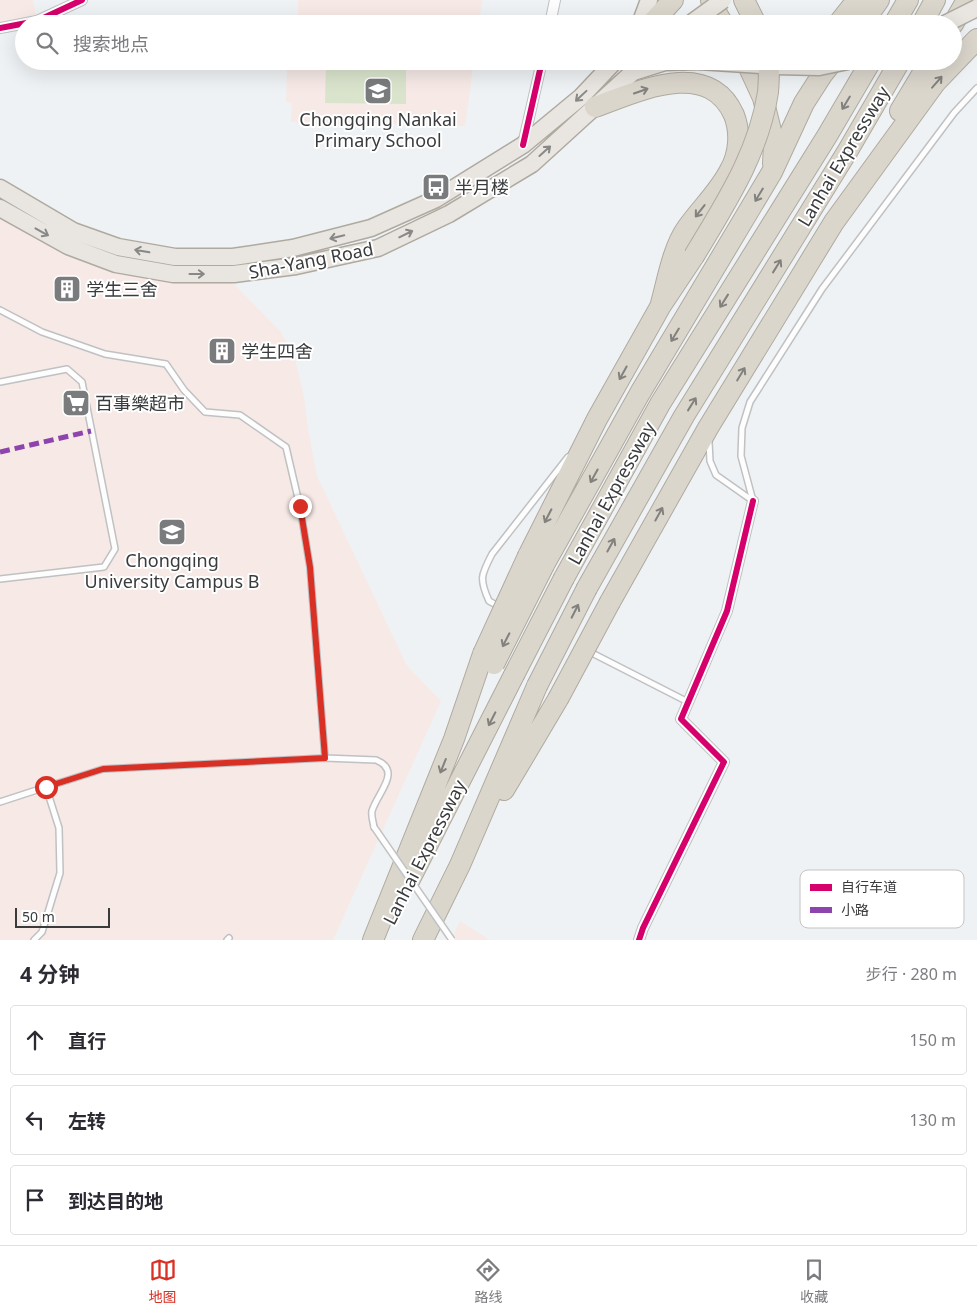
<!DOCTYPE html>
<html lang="zh">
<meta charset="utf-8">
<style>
:root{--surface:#fff;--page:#f2f2f3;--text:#2b2b33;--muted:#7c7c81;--line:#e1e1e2;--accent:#d93025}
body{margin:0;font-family:"Noto Sans","Noto Sans SC",sans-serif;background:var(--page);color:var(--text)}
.scale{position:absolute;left:15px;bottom:12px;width:95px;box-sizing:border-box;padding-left:5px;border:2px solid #393b3d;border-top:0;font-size:14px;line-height:18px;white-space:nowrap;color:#393b3d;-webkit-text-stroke:4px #fff;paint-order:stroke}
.stop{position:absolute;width:15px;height:15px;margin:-11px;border:4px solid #d93025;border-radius:50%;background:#fff}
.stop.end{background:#d93025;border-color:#fff;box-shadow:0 1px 5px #0008}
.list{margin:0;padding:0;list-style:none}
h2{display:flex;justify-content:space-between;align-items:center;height:65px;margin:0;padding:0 20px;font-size:21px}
h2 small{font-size:16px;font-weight:400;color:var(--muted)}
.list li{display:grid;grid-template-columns:32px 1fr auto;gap:15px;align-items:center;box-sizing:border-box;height:70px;margin:0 10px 10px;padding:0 10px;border:1px solid var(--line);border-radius:5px}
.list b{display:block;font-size:19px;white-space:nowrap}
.list em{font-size:16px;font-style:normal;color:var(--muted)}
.icon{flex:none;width:28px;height:28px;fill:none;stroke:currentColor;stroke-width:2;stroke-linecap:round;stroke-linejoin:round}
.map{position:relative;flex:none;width:977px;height:940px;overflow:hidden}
.search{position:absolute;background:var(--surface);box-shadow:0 5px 20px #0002;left:15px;right:15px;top:15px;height:55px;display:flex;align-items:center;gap:12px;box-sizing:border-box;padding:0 18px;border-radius:28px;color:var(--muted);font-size:19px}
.sheet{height:305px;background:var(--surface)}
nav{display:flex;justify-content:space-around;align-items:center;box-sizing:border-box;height:70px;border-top:1px solid var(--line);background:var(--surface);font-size:14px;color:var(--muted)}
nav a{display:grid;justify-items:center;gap:2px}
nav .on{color:var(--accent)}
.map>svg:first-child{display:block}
.education{fill:#f6e9e6}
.green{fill:#dae4cd}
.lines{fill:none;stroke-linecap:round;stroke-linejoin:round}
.service-casing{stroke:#bfc1c3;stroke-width:8}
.minor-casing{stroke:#bfc1c3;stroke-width:12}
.primary-casing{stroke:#afaaa0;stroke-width:19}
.motorway-casing{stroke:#afaaa0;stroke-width:22}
.service{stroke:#fdfdfd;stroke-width:5}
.minor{stroke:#fdfdfd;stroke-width:10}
.primary{stroke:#e9e5e0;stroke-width:16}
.motorway{stroke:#dbd6cc;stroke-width:20}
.service-bridge-casing{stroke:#bfc1c3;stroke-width:8;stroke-linecap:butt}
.primary-bridge-casing{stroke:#afaaa0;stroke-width:19;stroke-linecap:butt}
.motorway-bridge-casing{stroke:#afaaa0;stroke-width:22;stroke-linecap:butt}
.service-bridge{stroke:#fdfdfd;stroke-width:5}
.primary-bridge{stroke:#e9e5e0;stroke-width:16}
.motorway-bridge{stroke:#dbd6cc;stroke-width:20}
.quiet{stroke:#8e44ad;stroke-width:5;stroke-dasharray:10 5;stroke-linecap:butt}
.cycleway-casing{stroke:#fff;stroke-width:9}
.cycleway{stroke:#d6006c;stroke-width:6}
.oneway{stroke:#82817d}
.oneway2{stroke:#888886}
.route{stroke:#d93025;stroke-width:6}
.labels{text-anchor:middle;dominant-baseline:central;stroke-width:4;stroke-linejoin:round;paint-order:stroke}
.poi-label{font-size:18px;fill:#393b3d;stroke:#fff;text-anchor:start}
.street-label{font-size:18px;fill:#393b3d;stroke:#fff}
.key{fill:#fff;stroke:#c4c4c5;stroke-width:1}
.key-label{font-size:14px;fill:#393b3d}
</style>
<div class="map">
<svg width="977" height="940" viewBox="0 0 977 940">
<rect width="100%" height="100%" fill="#eff2f4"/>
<path class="education" d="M0,0H33L37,21L0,28Z
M298,0H482L479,24H298Z
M287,61H474L465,126L364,123L353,125L291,122L292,103L286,102Z
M0,215L170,281L232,282L280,331L294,355L304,397L308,429L317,476L407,666L441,701L333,940H0Z
M460,921L490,940H451Z"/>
<path class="green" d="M326,61H406V104L325,103Z"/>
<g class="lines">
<defs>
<path id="service" d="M0,310L42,332L105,354L166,364L184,390L205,412L240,415L286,447L300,507L310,567L325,758L103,769L46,787
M0,382L67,369L82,382L115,549L104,567L0,579
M709,442L710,461L716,475L753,501
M753,501L741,456L742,428L750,402L822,289L954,113L977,88
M500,607L489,601C479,579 481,575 492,554L568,457
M588,651L688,702
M325,758L376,760C403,771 377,793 372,811C371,816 373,821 374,827
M0,802L46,787L59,828L60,873L42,932L34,940
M227,940L229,938"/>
<path id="minor" d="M550,24L555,0
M0,28L37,21L82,0
M523,144L542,61
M639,940L643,928L724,762L681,719L727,611L753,501"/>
<path id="primary" d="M640,24L649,0
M0,188L73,231L118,247L175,257H233L293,248L371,228L436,199L523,145L581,97L615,61
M0,208L68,246L116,264L173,274H234L296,266L378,248L449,214L532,164L633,72L665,62L699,61"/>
<path id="motorway" d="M711,0L712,5L723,24
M744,0L756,24
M651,24L673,0
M838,24L857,0
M862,24L879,0
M894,24L908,0
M922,24L935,0
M953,24L967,0
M746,61L763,98L774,143L773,164
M595,107C637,92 708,57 734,115C741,133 739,154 730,170C719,192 700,209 687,228C672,249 667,283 660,307
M900,111L930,61
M528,556L597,419L660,307L694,256
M544,565L640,393L772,172L804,103L822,75L833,61
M564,578L660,404L827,136L871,61
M587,588L684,416L847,152L900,61
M610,602L708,428L834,222L935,83L977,39
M504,790L558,699
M409,881L514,675
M373,940L454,739L483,654
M423,940L460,865L537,686"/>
</defs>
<use href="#service" class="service-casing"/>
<use href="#minor" class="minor-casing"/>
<use href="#primary" class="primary-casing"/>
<use href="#motorway" class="motorway-casing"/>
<use href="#service" class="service"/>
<use href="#minor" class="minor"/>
<use href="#primary" class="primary"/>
<use href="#motorway" class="motorway"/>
<defs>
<path id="service-bridge" d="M374,827L452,940"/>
<path id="primary-bridge" d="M690,24L723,0
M945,24L977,8
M699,61L776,66L819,67L848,61"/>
<path id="motorway-bridge" d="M694,256C725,204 759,153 768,92C769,82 769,71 769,61
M483,654L528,556
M494,664L544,565
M514,675L564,578
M537,686L587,588
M558,699L610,602"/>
</defs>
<use href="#service-bridge" class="service-bridge-casing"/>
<use href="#primary-bridge" class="primary-bridge-casing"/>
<use href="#motorway-bridge" class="motorway-bridge-casing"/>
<use href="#service-bridge" class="service-bridge"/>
<use href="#primary-bridge" class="primary-bridge"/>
<use href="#motorway-bridge" class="motorway-bridge"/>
<path class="quiet" d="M0,452L91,431"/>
<defs>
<path id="cycleway" d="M0,28L37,21L82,0
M523,145L542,61
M639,940L643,928L724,762L681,719L727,611L753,501"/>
</defs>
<use href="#cycleway" class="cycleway-casing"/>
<use href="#cycleway" class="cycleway"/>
</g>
<defs><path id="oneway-shaft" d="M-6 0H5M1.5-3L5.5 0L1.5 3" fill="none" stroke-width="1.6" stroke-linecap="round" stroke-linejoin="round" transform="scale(1.25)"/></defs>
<g class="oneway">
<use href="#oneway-shaft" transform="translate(937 82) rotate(-49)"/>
<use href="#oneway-shaft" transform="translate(641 91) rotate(-19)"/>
<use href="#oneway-shaft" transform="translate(846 103) rotate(121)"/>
<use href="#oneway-shaft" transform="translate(759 195) rotate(121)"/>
<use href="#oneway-shaft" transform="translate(700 211) rotate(128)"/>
<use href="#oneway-shaft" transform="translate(777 266) rotate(-58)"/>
<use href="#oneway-shaft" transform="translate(724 301) rotate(122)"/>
<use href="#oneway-shaft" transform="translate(675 335) rotate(121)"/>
<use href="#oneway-shaft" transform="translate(623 373) rotate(119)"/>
<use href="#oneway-shaft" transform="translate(741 374) rotate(-59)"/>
<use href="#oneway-shaft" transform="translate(692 404) rotate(-58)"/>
<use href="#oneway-shaft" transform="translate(594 476) rotate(119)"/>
<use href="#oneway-shaft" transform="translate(659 514) rotate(-61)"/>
<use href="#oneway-shaft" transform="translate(548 516) rotate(117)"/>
<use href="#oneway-shaft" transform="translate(611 545) rotate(-61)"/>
<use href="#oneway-shaft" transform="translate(575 611) rotate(-63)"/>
<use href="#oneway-shaft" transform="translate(506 640) rotate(117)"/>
<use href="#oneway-shaft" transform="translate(492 719) rotate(117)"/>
<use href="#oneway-shaft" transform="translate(443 766) rotate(112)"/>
</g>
<g class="oneway2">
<use href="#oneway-shaft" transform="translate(581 96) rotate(137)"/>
<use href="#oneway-shaft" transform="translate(545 151) rotate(-42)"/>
<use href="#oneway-shaft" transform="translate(42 232) rotate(29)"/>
<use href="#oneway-shaft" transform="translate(406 234) rotate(-26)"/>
<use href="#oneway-shaft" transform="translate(337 237) rotate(166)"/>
<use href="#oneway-shaft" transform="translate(142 251) rotate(-170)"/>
<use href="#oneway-shaft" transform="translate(197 274)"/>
</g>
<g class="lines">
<path class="route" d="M46,787L103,769L325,758L310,567L300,506"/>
</g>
<defs>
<symbol id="school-square" viewBox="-11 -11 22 22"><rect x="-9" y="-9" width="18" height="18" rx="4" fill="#797b7d" stroke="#fff"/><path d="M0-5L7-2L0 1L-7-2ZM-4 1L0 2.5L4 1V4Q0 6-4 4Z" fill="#fff"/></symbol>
<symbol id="bus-square" viewBox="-11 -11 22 22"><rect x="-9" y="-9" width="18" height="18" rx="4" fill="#797b7d" stroke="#fff"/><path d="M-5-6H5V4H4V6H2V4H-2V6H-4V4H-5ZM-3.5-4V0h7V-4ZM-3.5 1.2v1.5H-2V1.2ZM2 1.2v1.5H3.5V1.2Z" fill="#fff"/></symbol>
<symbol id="building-square" viewBox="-11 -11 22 22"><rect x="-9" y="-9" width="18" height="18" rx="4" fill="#797b7d" stroke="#fff"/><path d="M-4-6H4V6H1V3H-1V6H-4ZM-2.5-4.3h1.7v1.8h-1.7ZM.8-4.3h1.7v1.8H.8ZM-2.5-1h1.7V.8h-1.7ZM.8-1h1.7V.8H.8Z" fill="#fff"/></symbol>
<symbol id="supermarket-square" viewBox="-11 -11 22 22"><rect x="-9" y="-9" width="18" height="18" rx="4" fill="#797b7d" stroke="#fff"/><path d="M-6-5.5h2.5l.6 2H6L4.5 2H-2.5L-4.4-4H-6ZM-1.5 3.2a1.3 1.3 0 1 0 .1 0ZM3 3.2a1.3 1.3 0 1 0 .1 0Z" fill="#fff"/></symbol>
<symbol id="university-square" viewBox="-11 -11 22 22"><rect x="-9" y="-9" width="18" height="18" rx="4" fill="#797b7d" stroke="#fff"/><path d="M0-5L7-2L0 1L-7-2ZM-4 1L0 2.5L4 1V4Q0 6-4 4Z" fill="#fff"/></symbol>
</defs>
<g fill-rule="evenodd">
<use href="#school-square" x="362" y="75" width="32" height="32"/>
<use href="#bus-square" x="420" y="171" width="32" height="32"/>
<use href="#building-square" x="51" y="273" width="32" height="32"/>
<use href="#building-square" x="206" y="335" width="32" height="32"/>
<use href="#supermarket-square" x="60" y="387" width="32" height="32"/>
<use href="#university-square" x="156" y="516" width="32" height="32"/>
</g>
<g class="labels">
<g class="poi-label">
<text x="378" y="119" text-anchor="middle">Chongqing Nankai<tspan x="378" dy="21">Primary School</tspan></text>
<text x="455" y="187">半月楼</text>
<text x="86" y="289">学生三舍</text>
<text x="241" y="351">学生四舍</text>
<text x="95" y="403">百事樂超市</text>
<text x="172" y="560" text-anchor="middle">Chongqing<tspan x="172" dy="21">University Campus B</tspan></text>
</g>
<g class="street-label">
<text transform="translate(843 156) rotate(-59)">Lanhai Expressway</text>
<text transform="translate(311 260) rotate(-11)">Sha-Yang Road</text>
<text transform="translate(611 493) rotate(-61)">Lanhai Expressway</text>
<text transform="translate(424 852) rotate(-63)">Lanhai Expressway</text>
</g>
</g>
<rect x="800" y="870" width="164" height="58" rx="8" class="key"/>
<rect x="810" y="884" width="22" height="7" fill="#d6006c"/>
<rect x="810" y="907" width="22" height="6" fill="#8e44ad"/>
<g class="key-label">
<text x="841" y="892">自行车道</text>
<text x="841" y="915">小路</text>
</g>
</svg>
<div class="scale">50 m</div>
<div class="stop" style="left:46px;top:787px"></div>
<div class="stop end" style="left:300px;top:506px"></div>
<div class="search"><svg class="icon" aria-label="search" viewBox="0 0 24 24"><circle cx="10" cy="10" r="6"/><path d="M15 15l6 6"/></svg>搜索地点</div>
</div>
<section class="sheet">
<h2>4 分钟<small>步行 · 280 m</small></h2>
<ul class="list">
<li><svg class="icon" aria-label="ahead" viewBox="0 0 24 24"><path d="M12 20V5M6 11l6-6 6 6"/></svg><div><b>直行</b></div><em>150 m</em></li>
<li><svg class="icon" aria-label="left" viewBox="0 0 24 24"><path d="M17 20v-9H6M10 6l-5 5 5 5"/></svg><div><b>左转</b></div><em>130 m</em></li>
<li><svg class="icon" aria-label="arrive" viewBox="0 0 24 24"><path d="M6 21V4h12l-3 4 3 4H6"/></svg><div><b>到达目的地</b></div></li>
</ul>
</section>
<nav>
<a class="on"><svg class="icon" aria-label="map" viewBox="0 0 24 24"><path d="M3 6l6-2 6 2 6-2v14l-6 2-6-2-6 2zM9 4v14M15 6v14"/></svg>地图</a>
<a><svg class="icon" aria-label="directions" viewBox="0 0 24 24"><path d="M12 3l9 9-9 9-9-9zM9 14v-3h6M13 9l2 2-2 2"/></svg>路线</a>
<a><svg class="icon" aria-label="saved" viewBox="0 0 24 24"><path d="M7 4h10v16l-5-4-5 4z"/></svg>收藏</a>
</nav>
